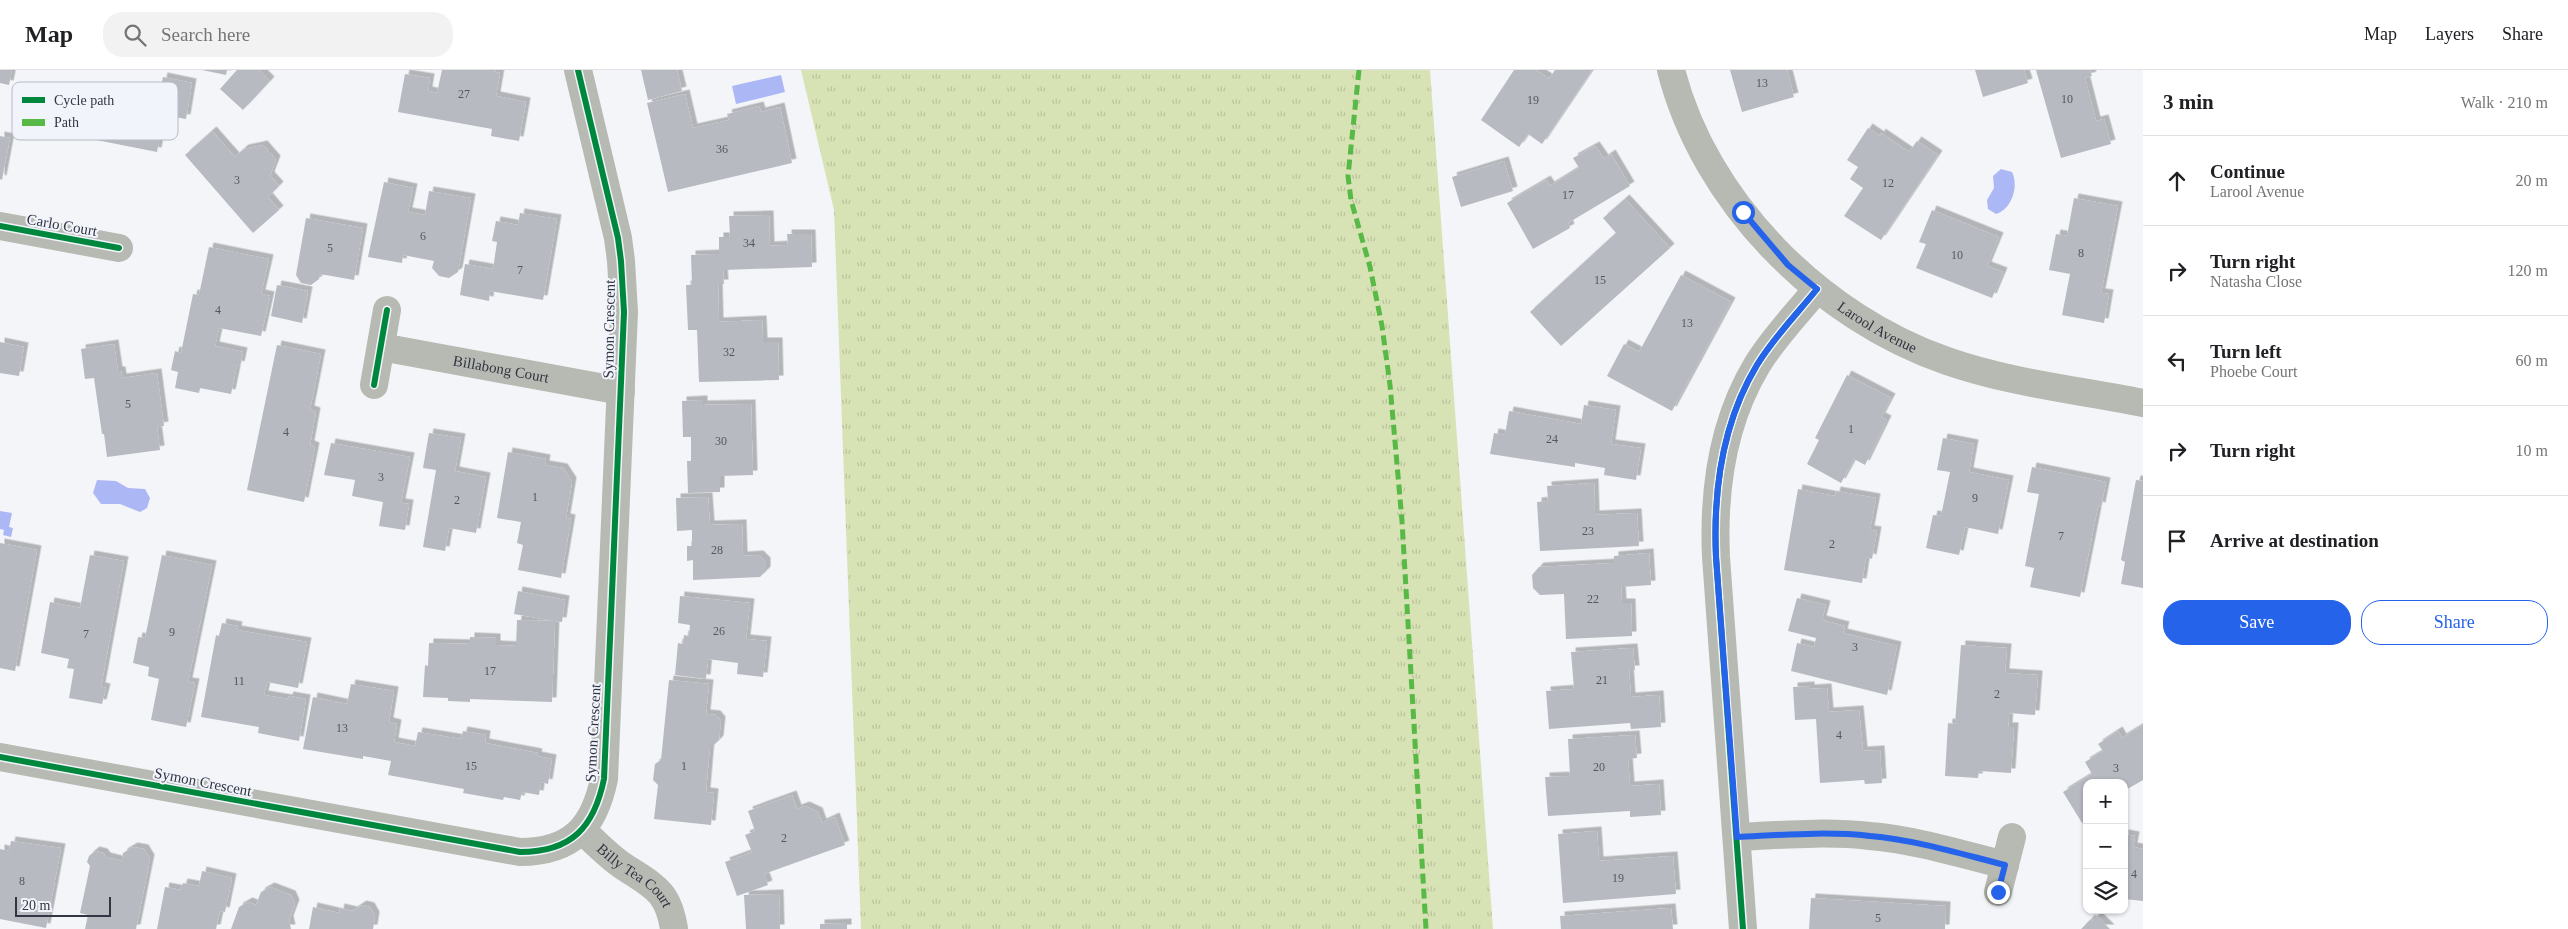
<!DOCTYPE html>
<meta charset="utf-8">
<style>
:root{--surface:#fff;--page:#f2f2f2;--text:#202124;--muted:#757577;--line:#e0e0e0;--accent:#2563eb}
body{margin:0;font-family:"Times New Roman",serif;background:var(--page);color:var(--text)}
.controls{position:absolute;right:15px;bottom:15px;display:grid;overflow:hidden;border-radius:10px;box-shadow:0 1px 4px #0004}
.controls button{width:45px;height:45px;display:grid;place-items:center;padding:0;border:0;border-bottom:1px solid var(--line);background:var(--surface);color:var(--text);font:25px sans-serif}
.scale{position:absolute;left:15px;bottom:12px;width:96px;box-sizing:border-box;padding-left:5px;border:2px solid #323542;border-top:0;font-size:14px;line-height:18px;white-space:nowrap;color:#323542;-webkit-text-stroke:4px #f2f4fb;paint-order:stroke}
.stop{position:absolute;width:15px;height:15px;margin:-11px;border:4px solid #2563eb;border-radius:50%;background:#fff}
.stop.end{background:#2563eb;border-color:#fff;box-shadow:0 1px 5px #0008}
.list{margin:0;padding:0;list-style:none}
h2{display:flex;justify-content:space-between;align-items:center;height:65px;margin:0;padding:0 20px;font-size:21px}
h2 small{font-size:16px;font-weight:400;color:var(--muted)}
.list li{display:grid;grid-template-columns:32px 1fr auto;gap:15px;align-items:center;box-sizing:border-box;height:90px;padding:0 20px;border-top:1px solid var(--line)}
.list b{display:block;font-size:19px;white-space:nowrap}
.list p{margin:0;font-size:16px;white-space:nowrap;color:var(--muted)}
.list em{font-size:16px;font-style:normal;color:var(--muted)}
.actions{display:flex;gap:10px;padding:15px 20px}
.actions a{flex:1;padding:11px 0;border:1px solid var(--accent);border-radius:20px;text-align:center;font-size:18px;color:var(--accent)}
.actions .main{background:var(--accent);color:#fff}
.icon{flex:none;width:28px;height:28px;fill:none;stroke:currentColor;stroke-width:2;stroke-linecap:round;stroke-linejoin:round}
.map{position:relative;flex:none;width:2143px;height:859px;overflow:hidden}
header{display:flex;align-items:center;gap:30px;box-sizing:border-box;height:70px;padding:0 25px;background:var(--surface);border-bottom:1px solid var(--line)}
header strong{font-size:24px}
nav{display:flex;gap:28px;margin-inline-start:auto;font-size:18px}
.search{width:350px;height:45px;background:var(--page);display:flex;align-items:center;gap:12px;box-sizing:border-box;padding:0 18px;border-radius:20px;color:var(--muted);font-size:19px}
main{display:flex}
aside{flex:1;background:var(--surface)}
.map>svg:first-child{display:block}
.grass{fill:url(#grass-tufts)}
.water{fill:#acb7f5}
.building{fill:#b8bac2;filter:url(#shadow)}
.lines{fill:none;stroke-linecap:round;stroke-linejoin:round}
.street{stroke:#b7bab2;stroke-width:28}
.quiet{stroke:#58b947;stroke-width:5;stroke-dasharray:10 5;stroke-linecap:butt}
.cycleway-casing{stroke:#f2f4fb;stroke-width:9}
.cycleway{stroke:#00873e;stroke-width:6}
.route{stroke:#2563eb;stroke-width:6}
.labels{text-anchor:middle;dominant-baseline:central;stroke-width:4;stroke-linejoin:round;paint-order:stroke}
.number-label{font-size:12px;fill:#545662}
.street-label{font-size:15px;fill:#323542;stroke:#f2f4fb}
.key{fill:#f2f4fb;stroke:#b8bbc4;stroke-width:1}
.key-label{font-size:14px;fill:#323542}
</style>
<header>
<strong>Map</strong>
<div class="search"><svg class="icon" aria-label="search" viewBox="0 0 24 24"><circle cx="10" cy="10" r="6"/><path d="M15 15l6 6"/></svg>Search here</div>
<nav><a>Map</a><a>Layers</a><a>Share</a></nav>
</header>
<main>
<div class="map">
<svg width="2143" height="859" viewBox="0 0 2143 859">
<defs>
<pattern id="grass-tufts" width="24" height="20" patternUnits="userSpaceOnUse" patternTransform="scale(1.25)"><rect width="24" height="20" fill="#d8e3b5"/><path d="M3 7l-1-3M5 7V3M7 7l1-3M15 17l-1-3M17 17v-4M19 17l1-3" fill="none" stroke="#bac39d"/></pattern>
<filter id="shadow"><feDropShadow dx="4.5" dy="-4.5" stdDeviation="0" flood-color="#0004"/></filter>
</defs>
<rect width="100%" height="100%" fill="#f4f5f9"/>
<path class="grass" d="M801,0H1430L1493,859H861L834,140Z"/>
<path class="water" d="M781,5L785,22L736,34L732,16Z
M2001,99L2012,102C2019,116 2012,139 1996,144L1988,139L1987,130L1994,118L1993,106Z
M97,410L116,411L128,418L145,419L150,428L147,438L140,442L120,434H101L93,423Z
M0,441L12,443L9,457L13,458L11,467L3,465L4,460L0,459Z"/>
<path class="building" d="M0,0H12L9,15L0,13Z
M202,0H227L226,5Z
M237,0H259L270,11L243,40L220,19Z
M442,0H496L495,2L500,3L496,26L526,32L519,71L491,66L492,59L398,42L405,4L430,8L428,21L437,23Z
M641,0H677L682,21L648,30Z
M1514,0H1536L1549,9L1555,0H1592L1542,74L1528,64L1519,77L1481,50Z
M1730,0H1787L1794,27L1742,42Z
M1975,0H2024L2028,13L1983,27Z
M2036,0H2090L2092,6L2085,8L2096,51L2104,49L2111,74L2061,88Z
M163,7L192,13L186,49L164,45L157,82L66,64L73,28L101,33L104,17L159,27Z
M685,24L693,58L729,50L727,44L759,36L761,42L780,37L792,93L668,122L647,33Z
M1868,58L1880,66L1881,63L1909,82L1917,71L1938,85L1881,170L1844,146L1863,118L1850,109L1858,97L1847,90Z
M212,61L235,87L244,79L263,75L276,90L270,106L279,116L268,127L279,140L253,163L185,85Z
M0,66L10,68L2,110L0,109Z
M1595,76L1604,89L1611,84L1630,116L1568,153L1570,158L1533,179L1507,133L1546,110L1550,116L1579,98L1573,88Z
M1504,91L1513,121L1461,137L1452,107Z
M384,112L413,118L408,142L425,145L429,121L471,128L458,202L449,208L439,206L432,198L434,191L403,185L402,193L368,187Z
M2074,128L2118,136L2101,223L2109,224L2104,253L2062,245L2070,204L2049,200L2056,164L2067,166Z
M1625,129L1670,178L1561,276L1530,242L1616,163L1603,148Z
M1932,140L1999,167L1987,196L2003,202L1992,228L1916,198L1926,174L1919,172Z
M520,143L557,149L543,230L490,221L489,231L460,225L465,194L493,199L497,172L492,171L496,151L518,155Z
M769,145L770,176L788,175L787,164H811L812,197L723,200L724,214H718L719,252L762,250L763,272H778L779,310L699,312L697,260H688L686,215H692L691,185L719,184V167H730L729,146Z
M306,148L363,158L354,210L320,204L319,209L311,215L301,213L296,205Z
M209,177L269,189L261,224L270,226L261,266L219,258L215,276L243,282L240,296L237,295L231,324L200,318L199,323L175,318L178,302L171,300L175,281L181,283L193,224L199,225Z
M1681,205L1731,232L1672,341L1607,306L1624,274L1639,282Z
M277,215L308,221L302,253L271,246Z
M0,272L24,277L19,306L0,303Z
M114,274L118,301H121L122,308L157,303L164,356L157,357L160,380L107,387L104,364H102L94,308L85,309L81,279Z
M277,275L321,284L310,340L316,342L310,375L315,377L304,432L247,420Z
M1847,305L1891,328L1881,347L1887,350L1865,395L1854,389L1841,413L1807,394L1819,370L1815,368Z
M703,330V335L751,334L753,405L720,406V422L688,423L687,391H691V367H683L682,331Z
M1584,335L1616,340L1611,374L1641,378L1636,410L1604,405L1605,398L1575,393V397L1490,384L1494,363L1505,365L1509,341L1581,354Z
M429,363L461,368L455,401L486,407L476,463L449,458L445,481L423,477L436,400L423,398Z
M1943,368L1974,374L1969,402L2009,410L1998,464L1965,457L1959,485L1926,478L1933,445L1941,446L1950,402L1937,400Z
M331,373L410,387L401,433L409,434L405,460L379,456L383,432L352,426L355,410L324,405Z
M508,382L546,389L545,395L563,398L572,412L566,448L571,449L561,508L518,500L523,475L517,473L521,452L497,448Z
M2032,397L2106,412L2101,437L2098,436L2080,527L2030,517L2034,498L2025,496L2039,424L2027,422Z
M2136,410L2143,411V518L2121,514L2125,492L2121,490Z
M1594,413L1595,445L1637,443L1639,476L1540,481L1537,432L1548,431L1547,416Z
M1798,419L1835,426L1836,421L1876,428L1870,460L1877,461L1872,489L1866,487L1862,513L1784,500Z
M708,427L710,455L742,454L743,486L759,485L766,492V501L760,507L693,510V490L687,491V476H692V460L677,461L676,428Z
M0,473L37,480L15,601L0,598Z
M1649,483L1651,515L1621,517L1622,533H1631L1632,566L1566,569L1564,524L1540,525L1533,518L1532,505L1539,497L1614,493V486Z
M90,485L124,491L101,617L106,618L102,634L69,628L74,599L67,598L69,589L41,583L50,532L80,538Z
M162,485L212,495L188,612L195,613L186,657L151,650L159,609L148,606L149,597L133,593L138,567L145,568Z
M518,521L565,530L562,552L555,551L552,632L470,629V632L448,631V628L423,627L425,595L428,596L429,573L470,574V567L496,568V575L516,576L517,550L555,551L514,544Z
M680,526L750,533L746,569L767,571L763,607L737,604L738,593L708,589L706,609L675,605L678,573L683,574L684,565L689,566L690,555L678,553Z
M1797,528L1826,535L1822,550L1845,556L1843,563L1897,576L1887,625L1791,601L1797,573L1814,577L1816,568L1788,561Z
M222,553L238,556L237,560L307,572L298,618L267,612L264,625L288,629L289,626L306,629L299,671L258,663L259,657L201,647L216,565L219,566Z
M1961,575L2007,578L2005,603L2038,605L2035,645L2009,643L2008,657H2014L2011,703L1979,701L1978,708L1945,706L1948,653L1955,654Z
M1633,578L1635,600H1629L1631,627L1659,625L1661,657L1631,659L1630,653L1549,659L1546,621L1574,619L1571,582Z
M669,610L709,614L706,644L716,645L721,651L719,670L714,675H710L706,722L714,723L711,755L654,749L658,715L653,710L655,694L661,690Z
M351,614L394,621L389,652L397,654L394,672L415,676L418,662L461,669L463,661L486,665L485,673L538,683L537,686L552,689L548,714L541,712L539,725L522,722L520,730L504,727L503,730L463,723L464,719L388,705L391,691L363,686V689L303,679L313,627L347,634Z
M1810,616V619L1827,618L1829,642L1859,640L1863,681L1880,680L1882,713L1865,714L1864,710L1820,713L1816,649L1795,650L1793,617Z
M2143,655V710L2124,721V713H2087V750L2082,753L2063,722L2092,704L2085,692L2103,681L2098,674L2118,661L2122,668Z
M1635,665L1637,688L1628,689L1630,716L1659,714L1661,745L1630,747V741L1548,746L1545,707L1570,706L1568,669Z
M792,725L797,739L805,736L818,742L822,753L835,747L845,775L764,804L768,815L737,826L725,792L752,782L745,765L755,761L748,741Z
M1597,761L1599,791L1673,786L1676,824L1563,833L1558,764Z
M2124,764L2135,766L2133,777L2143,779V831L2124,829Z
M11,771L61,778L46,858L0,849V779L9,781Z
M133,777L144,779L150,789L136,859H85L88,845L80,843L90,796L87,792L89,786L95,781L103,783L106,787L122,791L123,783Z
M202,801L232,808L225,842L220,841L216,859H157L165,817L181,820L183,813L199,816Z
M270,817L291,825L295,834L289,850L291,859H231L239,837L248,832L256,835L261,822Z
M779,824L780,859H746L744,825Z
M1811,828L1946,836L1945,859H1809Z
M362,835L370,837L375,846L373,859H309L313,837L339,843L340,838L353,841Z
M1671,838L1673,859H1561L1560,846Z
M2097,846L2110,859H2081L2091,849L2092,851Z
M847,853V859H820V854Z"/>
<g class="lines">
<g class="street">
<path id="s1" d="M1671,0C1705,133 1820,247 1947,291C2010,313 2078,320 2143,333"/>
<path d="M0,156L119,178"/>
<path id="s2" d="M381,277L621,321"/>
<path d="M374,315L387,240"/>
<path d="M0,687L520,782C572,782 594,757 604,709L624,242L621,191L618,168L578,0"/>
<path id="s3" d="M582,760C595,772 608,786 623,796C653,816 668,820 674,859"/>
<path d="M1737,767C1781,765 1826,761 1870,766C1916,770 1961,784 2005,795"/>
<path d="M1998,822L2012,767"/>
<path d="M1743,859L1716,487C1713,420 1722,353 1757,295C1774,267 1797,244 1817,219"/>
</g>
<path class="quiet" d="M1359,0L1348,106L1351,130L1370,197L1382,256L1390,315L1402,451L1426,859"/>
<defs>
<path id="cycleway" d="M0,156L119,178
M374,315L387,240
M0,687L520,782C572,782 594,757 604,709L624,242L621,191L618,168L578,0
M1743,859L1716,487C1713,420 1722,353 1757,295C1774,267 1797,244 1817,219"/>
</defs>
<use href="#cycleway" class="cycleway-casing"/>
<use href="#cycleway" class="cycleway"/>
</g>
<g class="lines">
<path class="route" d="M1743,142L1788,195L1817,219C1797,244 1774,267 1757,295C1722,353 1713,420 1716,487L1737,767C1781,765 1826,761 1870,766C1916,770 1961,784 2005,795L1998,822"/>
</g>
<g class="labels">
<g class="number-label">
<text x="1762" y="13">13</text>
<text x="464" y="24">27</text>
<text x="2067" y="29">10</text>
<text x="1533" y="30">19</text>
<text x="722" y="79">36</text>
<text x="237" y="110">3</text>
<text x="1888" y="113">12</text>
<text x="1568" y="125">17</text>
<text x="423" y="166">6</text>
<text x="749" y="173">34</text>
<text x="330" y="178">5</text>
<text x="2081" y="183">8</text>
<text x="1957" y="185">10</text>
<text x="520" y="200">7</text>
<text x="1600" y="210">15</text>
<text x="218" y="240">4</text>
<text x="1687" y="253">13</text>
<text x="729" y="282">32</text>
<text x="128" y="334">5</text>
<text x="1851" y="359">1</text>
<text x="286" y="362">4</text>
<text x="1552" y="369">24</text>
<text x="721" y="371">30</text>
<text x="381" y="407">3</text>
<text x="535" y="427">1</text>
<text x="1975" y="428">9</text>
<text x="457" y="430">2</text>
<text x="1588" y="461">23</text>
<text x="2061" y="466">7</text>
<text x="1832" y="474">2</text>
<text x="717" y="480">28</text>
<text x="1593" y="529">22</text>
<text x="719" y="561">26</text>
<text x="172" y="562">9</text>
<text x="86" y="564">7</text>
<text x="1855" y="577">3</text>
<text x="490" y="601">17</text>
<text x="1602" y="610">21</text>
<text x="239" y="611">11</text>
<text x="1997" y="624">2</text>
<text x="342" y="658">13</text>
<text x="1839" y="665">4</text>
<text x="471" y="696">15</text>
<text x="684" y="696">1</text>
<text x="1599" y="697">20</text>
<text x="2116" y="698">3</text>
<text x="784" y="768">2</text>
<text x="2134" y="804">4</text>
<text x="1618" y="808">19</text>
<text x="22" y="811">8</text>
<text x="1878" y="848">5</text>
</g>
<g class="street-label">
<text transform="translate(62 155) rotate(10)">Carlo Court</text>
<text stroke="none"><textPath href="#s1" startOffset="339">Larool Avenue</textPath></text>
<text transform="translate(609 259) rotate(-89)">Symon Crescent</text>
<text stroke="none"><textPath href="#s2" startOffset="122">Billabong Court</textPath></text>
<text transform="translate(593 663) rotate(-87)">Symon Crescent</text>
<text transform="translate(203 712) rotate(11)">Symon Crescent</text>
<text stroke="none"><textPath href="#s3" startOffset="70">Billy Tea Court</textPath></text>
</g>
</g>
<rect x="12" y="12" width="166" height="58" rx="8" class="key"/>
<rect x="22" y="27" width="23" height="6" fill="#00873e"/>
<rect x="22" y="49" width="23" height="7" fill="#58b947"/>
<g class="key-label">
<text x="54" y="35">Cycle path</text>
<text x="54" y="57">Path</text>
</g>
</svg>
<div class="controls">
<button>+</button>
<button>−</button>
<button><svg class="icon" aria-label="layers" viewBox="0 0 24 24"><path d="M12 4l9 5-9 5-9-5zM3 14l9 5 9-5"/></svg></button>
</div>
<div class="scale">20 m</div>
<div class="stop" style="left:1743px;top:142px"></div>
<div class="stop end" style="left:1998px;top:822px"></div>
</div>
<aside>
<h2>3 min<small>Walk · 210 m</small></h2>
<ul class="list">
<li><svg class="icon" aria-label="ahead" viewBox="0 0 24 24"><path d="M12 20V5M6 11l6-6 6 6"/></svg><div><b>Continue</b><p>Larool Avenue</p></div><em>20 m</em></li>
<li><svg class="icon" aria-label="right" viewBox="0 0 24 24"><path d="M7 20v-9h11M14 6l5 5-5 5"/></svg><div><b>Turn right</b><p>Natasha Close</p></div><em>120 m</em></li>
<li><svg class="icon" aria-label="left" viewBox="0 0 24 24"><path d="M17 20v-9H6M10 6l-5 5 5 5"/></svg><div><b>Turn left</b><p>Phoebe Court</p></div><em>60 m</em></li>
<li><svg class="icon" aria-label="right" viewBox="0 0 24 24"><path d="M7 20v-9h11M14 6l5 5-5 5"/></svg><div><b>Turn right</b></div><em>10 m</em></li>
<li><svg class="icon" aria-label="arrive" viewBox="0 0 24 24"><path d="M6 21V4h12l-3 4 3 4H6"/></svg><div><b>Arrive at destination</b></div></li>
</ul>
<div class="actions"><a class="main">Save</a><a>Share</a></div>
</aside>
</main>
